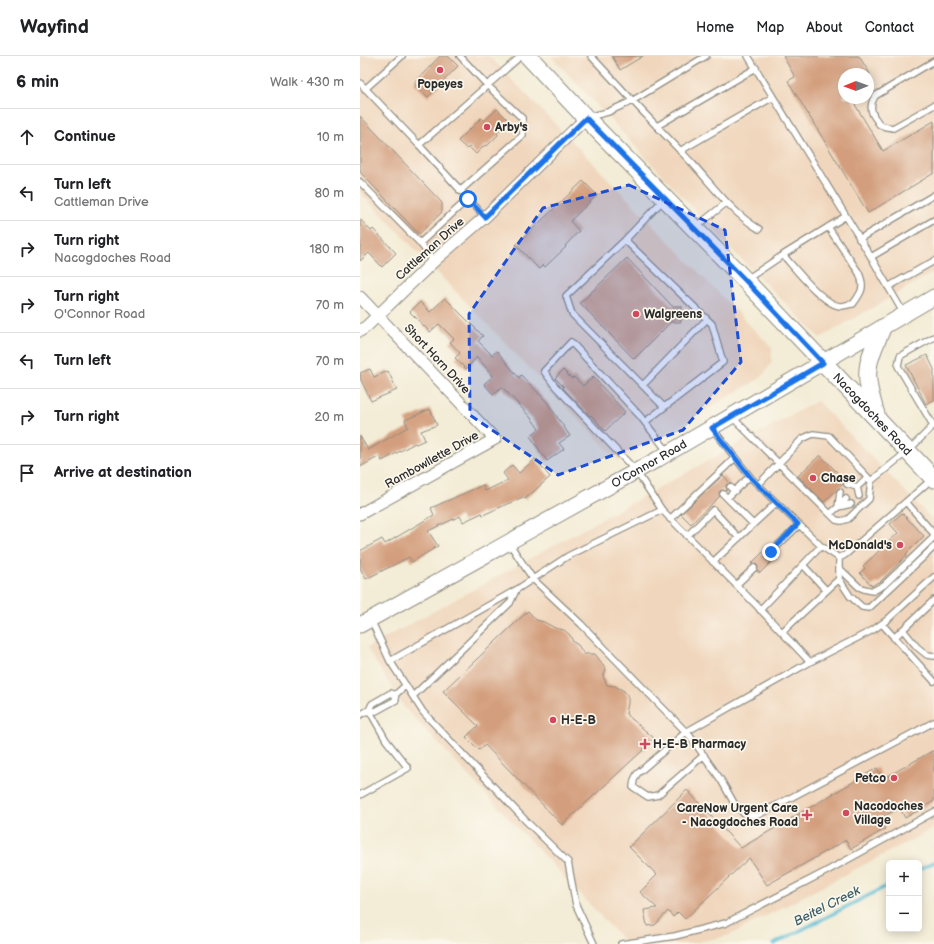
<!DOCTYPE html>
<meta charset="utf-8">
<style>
:root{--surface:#fff;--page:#f6f6f6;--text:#202124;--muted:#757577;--line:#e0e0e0}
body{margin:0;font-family:"Balsamiq Sans",sans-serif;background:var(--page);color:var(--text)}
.controls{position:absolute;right:12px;bottom:12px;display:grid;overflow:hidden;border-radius:6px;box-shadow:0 2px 10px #0003}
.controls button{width:36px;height:36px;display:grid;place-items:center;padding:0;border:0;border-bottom:1px solid var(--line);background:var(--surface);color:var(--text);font:20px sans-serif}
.compass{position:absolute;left:478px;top:12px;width:36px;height:36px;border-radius:50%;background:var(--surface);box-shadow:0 2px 10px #0003;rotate:269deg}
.stop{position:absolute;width:12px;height:12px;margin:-9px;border:3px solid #1a73e8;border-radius:50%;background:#fff}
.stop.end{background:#1a73e8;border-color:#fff;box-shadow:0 1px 4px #0008}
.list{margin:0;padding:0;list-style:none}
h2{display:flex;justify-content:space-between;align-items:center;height:52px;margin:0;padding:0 16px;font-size:17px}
h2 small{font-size:13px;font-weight:400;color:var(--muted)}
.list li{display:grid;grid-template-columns:26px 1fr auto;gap:12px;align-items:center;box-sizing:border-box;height:56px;padding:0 16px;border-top:1px solid var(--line)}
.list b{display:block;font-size:15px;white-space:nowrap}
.list p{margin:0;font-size:13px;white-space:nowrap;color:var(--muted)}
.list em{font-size:13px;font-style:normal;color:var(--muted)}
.icon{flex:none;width:22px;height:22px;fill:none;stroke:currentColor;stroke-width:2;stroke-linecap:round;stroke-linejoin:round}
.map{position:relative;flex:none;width:574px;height:888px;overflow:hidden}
header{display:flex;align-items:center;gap:24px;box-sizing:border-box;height:56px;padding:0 20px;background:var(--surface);border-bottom:1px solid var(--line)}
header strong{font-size:19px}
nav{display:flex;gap:22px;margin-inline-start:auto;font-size:14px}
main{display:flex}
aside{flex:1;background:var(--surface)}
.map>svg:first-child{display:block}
.built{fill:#f0d6bc;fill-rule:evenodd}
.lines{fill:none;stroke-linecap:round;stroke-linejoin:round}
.stream{stroke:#58bdd6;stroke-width:3.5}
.building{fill:#d39e7d}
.service-casing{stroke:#8f8c80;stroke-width:8}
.minor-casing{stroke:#8f8c80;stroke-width:13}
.secondary-casing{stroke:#8f8c80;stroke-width:17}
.primary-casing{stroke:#8f8c80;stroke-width:19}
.service{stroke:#fff;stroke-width:5.5}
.minor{stroke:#fff;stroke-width:11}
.secondary{stroke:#fff;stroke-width:15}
.primary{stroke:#fff;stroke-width:17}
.route{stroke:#1a73e8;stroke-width:5}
.marked{fill:#1d4ed8;fill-opacity:0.2;stroke:#1d4ed8;stroke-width:3;stroke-dasharray:8 5;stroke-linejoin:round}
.poi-dot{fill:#d1495b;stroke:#fbf7ec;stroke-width:1.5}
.labels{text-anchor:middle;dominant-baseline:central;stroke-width:3.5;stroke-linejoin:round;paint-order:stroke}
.poi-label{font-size:12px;font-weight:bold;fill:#2b2b2b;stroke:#fbf7ec;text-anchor:start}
.street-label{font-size:12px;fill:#2b2b2b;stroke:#fbf7ec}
.water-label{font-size:13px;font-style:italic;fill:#3b5e67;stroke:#fbf7ec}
</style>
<header>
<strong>Wayfind</strong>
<nav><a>Home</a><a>Map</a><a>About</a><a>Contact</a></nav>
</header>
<main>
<aside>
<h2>6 min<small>Walk · 430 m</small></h2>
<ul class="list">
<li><svg class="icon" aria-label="ahead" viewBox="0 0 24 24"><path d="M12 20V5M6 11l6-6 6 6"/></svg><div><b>Continue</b></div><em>10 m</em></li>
<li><svg class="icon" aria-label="left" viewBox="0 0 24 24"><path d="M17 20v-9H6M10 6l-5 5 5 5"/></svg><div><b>Turn left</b><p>Cattleman Drive</p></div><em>80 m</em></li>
<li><svg class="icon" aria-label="right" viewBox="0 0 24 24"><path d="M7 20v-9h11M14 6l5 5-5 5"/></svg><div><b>Turn right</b><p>Nacogdoches Road</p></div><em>180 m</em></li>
<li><svg class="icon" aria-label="right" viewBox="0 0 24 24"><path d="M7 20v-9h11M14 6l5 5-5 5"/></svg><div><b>Turn right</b><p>O'Connor Road</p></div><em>70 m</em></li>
<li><svg class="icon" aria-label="left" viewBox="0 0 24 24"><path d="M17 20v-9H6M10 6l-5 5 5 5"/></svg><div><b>Turn left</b></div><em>70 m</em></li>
<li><svg class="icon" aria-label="right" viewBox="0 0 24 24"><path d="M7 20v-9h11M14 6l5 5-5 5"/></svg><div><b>Turn right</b></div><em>20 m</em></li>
<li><svg class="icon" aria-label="arrive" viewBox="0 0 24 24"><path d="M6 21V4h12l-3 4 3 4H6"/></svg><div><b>Arrive at destination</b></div></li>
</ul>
</aside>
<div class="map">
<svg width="574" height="888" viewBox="0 0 574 888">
<rect width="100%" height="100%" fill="#fbf7ec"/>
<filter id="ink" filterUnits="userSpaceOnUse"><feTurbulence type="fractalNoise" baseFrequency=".025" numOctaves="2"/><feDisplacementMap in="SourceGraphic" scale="8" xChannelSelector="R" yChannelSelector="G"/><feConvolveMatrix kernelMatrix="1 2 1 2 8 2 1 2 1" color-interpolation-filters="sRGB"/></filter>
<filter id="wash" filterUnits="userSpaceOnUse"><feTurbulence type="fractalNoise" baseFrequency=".012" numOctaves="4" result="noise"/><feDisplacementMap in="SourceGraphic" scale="16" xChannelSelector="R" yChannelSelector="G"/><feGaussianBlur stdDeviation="0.9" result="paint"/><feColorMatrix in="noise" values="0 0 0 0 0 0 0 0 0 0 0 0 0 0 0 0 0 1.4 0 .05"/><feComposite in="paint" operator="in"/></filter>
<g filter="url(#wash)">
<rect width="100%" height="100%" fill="#f3ecd6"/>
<path class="built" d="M0,0H129L412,292L411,307L402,321L259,405L0,136Z
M191,0H574V216L460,282L376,198ZM484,18H508V42H484Z
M457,345L574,465V772L368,880L326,888H267L44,651L7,592Z"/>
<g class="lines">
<path class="stream" d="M559,814L574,806
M414,888L529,829"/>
</g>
<g id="blocks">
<path class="building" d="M80,0H88L98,10L68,41L54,27Z
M252,0H283L260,14Z
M423,0H499L510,18H484V42H491L523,95L574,65V117L508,157L428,25L435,21Z
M137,53L149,65L137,77L138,79L127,90L125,89L116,98L109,91L107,93L98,85L121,62L124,65Z
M0,60L82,147V156L59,178L0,116Z
M223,125L237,139L210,165L219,175L205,190L206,191L185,211L183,209L179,213L156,189Z
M0,163L11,175L13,173L36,197L22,211L9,197L0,205Z
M267,202L312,250H322L321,266H311L274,303L220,247Z
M85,242L123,280L118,285L132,299L137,295L159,322L161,319L187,346L210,380L199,387L204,393L187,405L170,380L179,373L172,363L142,331L133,338L124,328L133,320L117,301L106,313L95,302L100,297L90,286L94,283L79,268L70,276L50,256L60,246L70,256Z
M567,299L574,313V344L566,348L546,309Z
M10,313L14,321L28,315L37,334L11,345L0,322V317Z
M203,314L212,323L214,321L223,330L233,321L265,356L245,375L231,359L230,360L203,332L204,331L195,322Z
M70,353L77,369L61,375L65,384L56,388L55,387L22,405L20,400L0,411V380L8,394L48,371L45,364Z
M460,399L485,424L483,428L464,446L438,420Z
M175,403L190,421L165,443L163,441L123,459L122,457L103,466L100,460L68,475L78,490L52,506L49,501L6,523L0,512V495L22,483L25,488L74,459L71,452L123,429L125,435L148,424L143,417L152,409L159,417Z
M363,419L370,427L367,428L366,430L367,434L366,435L362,434L360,435L359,437L360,440L331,468L321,458Z
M542,457L564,480L546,498L547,499L519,527L518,526L512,530L500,517L505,512L503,510L538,477L530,468Z
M407,492L408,493L407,497L408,499L410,500L414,499L416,501L400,517L397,515L398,511L397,509L395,508H391Z
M168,555L176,564L184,566L195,572L204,574L210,579L213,586L218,589L224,598H235L244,610L246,614L243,620L247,629L255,630L264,635L268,640V647L266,658L295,683L202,769L125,689L119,694L106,681L118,670L83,635Z
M574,694V745L545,762L540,752L519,763L525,773L491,793L486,784L407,829L389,802L325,863L318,856L313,861L308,855L295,869L287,870L284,854L297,852L280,836L297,819L269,791L327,734L381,792L517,712L523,723Z"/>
</g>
</g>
<g filter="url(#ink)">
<use href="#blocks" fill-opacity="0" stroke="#8f8c80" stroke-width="1"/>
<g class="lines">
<defs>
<path id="service" d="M100,0L127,29L162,62L163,79L100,135
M231,0C264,36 298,72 332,107C353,130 372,157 399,173
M388,0L511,201L544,258
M574,5L515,40C510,48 510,55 515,62C517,64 518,67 519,68C523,71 528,71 533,72L574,49
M0,27L59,89L161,0
M5,33L42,0
M228,61L248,56L272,45L346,0
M297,70L396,12
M59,89L125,161
M320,95L413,41
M0,126L60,187L108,143
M336,171L366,147
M499,183L574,139
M265,184L352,268L363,306L285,366
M60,187L74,205
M423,199C434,211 464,250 481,250C485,250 489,248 493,248C502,236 505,231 499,217L468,171
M511,201L574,164
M387,223L423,199L486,160
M528,231L574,205
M283,329L347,263
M304,351L212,258L206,240L265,184L304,143
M372,361L476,464L481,465L488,463L509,443L511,425
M573,369L538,310L540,300L574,281
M352,372L391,422L461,490L479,502
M308,396L280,360L211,286L184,315L195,330L276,415L302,454L397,550L450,606L513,574L527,564L574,521
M389,421L367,442L393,468
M487,428L497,431L507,422
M398,429L442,383L453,378L469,380L511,425L548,395L574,369
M370,431L375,435
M497,431L499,440
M363,438L367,442
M546,446L574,478
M478,451L491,448
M478,451L486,443
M470,458L478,451L480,436
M310,463L375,402
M327,480L353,454L379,482
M149,487L173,523L221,568L330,680L361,724L374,747L384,758L396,760L574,666
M411,496L439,469
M479,502V523L490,540L502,551L509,552L574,491
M479,502L485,499L572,423
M353,506L416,447
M443,509L466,534
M479,512L499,531L504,533L513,535L524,529L574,481
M376,529L394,512
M400,554L461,490
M11,564L30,605L156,534L208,500L302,454
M522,568L574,625
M543,574L557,591L567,599L574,600
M422,576L479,523
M534,582L574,544
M30,605L63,656L166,765L208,806L216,849L234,888
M35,639L46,629
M53,640L150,547L156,534
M9,654L12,648L31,637L35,639
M0,659L9,654L16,655L36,644L35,639
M344,699L298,739L288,741L273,731L274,724L277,718L326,676L450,606
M0,739L48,712L26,684L9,654
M261,888L315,880L366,867L465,816L574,756"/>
<path id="minor" d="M0,241L135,383L0,458
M0,275L7,270L74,205L125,161L226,62"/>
<g id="secondary">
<path id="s1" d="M0,569L298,403L574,241"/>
</g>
<g id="primary">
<path id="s2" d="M168,0L226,62L385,224L574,423"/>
<path d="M517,362C513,347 506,329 508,313C509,299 517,285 522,272"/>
</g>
</defs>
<use href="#service" class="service-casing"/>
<use href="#minor" class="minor-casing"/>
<use href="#secondary" class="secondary-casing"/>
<use href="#primary" class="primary-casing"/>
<use href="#service" class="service"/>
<use href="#minor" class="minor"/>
<use href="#secondary" class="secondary"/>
<use href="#primary" class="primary"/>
</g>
</g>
<g class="lines" filter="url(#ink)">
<path class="route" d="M108,143L125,161L226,62L385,224L463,307L352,372L391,422L438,468L411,496"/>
</g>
<path class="marked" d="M269,129L365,174L381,306L323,374L198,419L110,359L109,258L183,152Z"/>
<g class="poi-dot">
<circle cx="80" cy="14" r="4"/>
<circle cx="127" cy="71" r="4"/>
<circle cx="276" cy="258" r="4"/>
<circle cx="453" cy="422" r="4"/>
<circle cx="540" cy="489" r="4"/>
<circle cx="193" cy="664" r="4"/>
<path d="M283 682h4v4h4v4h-4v4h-4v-4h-4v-4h4z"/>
<circle cx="534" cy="722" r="4"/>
<circle cx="486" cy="757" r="4"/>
<path d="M445 753h4v4h4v4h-4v4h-4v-4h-4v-4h4z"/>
</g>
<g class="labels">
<g class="poi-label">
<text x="80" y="28" text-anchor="middle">Popeyes</text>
<text x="135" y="71">Arby's</text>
<text x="284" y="258">Walgreens</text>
<text x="461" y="422">Chase</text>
<text x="532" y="489" text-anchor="end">McDonald's</text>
<text x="201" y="664">H-E-B</text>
<text x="293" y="688">H-E-B Pharmacy</text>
<text x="526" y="722" text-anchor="end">Petco</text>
<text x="494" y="750">Nacodoches<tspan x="494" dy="14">Village</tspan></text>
<text x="438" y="752" text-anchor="end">CareNow Urgent Care<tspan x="438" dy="14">- Nacogdoches Road</tspan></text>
</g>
<g class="street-label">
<text transform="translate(70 193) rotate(-42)">Cattleman Drive</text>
<text transform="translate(77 303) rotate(47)">Short Horn Drive</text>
<text stroke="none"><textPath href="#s2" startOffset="497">Nacogdoches Road</textPath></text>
<text transform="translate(72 404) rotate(-29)">Rambowllette Drive</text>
<text stroke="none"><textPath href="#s1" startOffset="331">O'Connor Road</textPath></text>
</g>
<g class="water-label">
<text transform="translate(467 850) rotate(-27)">Beitel Creek</text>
</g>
</g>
</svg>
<div class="controls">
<button>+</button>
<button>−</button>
</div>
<svg class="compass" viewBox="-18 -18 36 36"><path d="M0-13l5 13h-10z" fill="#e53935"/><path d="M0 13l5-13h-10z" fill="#757577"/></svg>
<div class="stop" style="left:108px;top:143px"></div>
<div class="stop end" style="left:411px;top:496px"></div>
</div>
</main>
